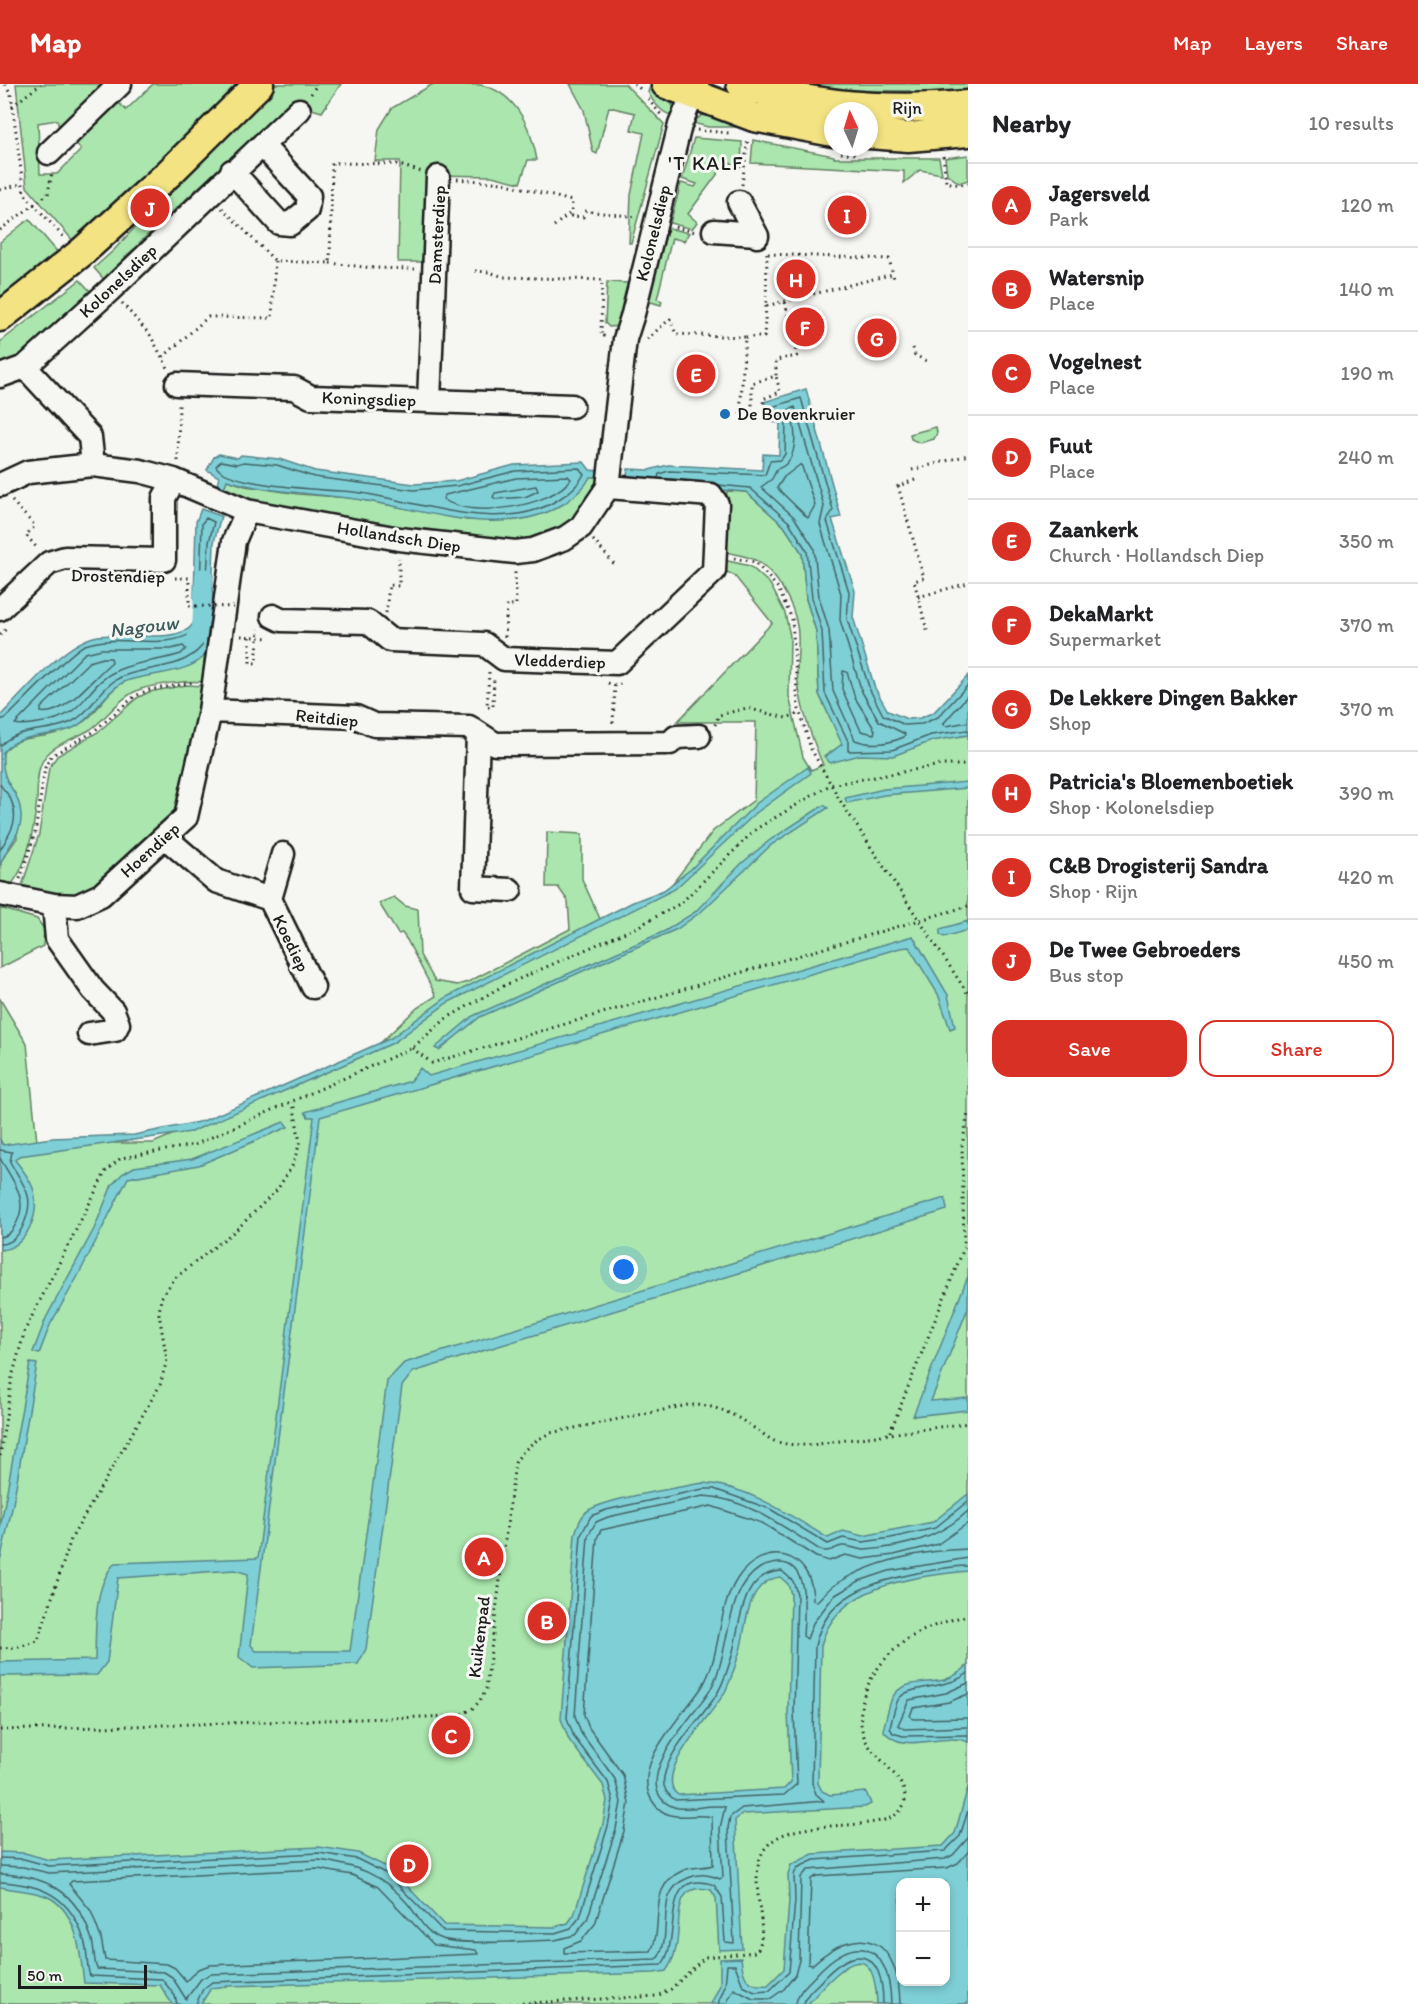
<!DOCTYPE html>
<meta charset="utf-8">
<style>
:root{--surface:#fff;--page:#f6f6f6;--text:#202124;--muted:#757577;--line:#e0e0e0;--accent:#d93025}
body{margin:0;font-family:Itim,sans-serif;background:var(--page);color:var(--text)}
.controls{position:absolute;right:18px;bottom:18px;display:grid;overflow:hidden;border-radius:12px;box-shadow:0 3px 9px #0003}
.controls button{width:54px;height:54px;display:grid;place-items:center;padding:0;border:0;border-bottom:2px solid var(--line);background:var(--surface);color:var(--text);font:30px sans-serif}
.compass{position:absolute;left:824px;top:18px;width:54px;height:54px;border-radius:50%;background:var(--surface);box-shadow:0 3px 9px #0003;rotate:356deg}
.scale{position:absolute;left:18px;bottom:15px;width:129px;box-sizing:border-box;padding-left:6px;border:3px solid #1c1c1c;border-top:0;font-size:16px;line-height:21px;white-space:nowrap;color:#1c1c1c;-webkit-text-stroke:4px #f6f6f2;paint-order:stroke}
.you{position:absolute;left:624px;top:1186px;width:21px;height:21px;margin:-15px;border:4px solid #fff;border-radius:50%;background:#1a73e8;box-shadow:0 0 0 9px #1a73e833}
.badge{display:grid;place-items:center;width:39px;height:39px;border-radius:50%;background:var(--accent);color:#fff;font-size:20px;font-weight:700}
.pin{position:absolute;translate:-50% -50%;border:3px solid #fff;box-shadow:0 2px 6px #0006}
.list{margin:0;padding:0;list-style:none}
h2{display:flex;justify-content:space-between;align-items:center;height:78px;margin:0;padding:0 24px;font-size:26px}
h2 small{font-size:20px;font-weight:400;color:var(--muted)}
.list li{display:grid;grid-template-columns:39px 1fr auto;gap:18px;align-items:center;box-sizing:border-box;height:84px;padding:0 24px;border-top:2px solid var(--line)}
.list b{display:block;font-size:22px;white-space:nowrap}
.list p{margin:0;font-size:20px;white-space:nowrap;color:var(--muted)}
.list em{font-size:20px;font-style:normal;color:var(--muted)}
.actions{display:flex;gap:12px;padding:18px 24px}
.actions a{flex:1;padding:14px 0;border:2px solid var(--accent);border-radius:18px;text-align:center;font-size:21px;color:var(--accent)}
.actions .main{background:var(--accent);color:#fff}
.map{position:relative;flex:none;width:968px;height:1920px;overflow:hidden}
header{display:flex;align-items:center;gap:36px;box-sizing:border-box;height:84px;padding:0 30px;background:var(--accent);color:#fff}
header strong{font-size:28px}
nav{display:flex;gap:33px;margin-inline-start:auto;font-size:21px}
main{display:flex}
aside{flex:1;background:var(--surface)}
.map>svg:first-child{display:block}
.green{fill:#aae6ad;stroke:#638164;stroke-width:1.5;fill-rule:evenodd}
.water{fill:#7ecfd6;stroke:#57878c;stroke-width:1.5;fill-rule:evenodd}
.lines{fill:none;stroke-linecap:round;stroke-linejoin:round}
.shore{stroke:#436466;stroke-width:1.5}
.canal{stroke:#7ecfd6;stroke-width:18}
.minor-casing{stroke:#1c1c1c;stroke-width:27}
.major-casing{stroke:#1c1c1c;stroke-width:33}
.path{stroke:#1c1c1c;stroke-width:3;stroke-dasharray:1.5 4.5;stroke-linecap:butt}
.minor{stroke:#f6f6f2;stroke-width:22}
.major{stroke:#f4e382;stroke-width:28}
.path-bridge{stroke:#1c1c1c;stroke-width:3;stroke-dasharray:1.5 4.5;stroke-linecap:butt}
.poi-dot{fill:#1f6fb2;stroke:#f6f6f2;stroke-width:2}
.labels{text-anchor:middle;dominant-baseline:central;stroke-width:6;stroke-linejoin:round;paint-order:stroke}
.street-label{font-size:18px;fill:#1c1c1c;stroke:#f6f6f2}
.poi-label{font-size:18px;fill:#1c1c1c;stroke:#f6f6f2;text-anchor:start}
.neighbourhood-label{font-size:20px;letter-spacing:1.5px;fill:#1c1c1c;stroke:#f6f6f2}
.water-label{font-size:20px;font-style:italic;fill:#3e5b5d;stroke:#f6f6f2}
</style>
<header>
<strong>Map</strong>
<nav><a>Map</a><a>Layers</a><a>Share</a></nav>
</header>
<main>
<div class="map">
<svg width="968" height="1920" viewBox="0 0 968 1920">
<rect width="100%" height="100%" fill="#f6f6f2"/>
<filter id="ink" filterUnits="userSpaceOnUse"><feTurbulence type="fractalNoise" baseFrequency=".0167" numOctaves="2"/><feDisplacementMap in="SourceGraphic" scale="12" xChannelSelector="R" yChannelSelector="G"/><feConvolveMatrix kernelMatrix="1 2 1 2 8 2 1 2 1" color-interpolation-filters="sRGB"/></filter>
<g filter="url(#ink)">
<path class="green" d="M16,0H105L60,47L57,36L38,39L40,90H57L81,66L76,59L119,19L126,26L153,0H243L74,158L27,103Z
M271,0H341L322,28L312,25L307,30L293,15L139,159L143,164L138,169L134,165L125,173L129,177L106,198L94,184L114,166L218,53Z
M433,0C448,0 467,0 481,1C517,9 531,44 537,76H528L520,99L492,92L433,91L430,151L421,178H398L400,77H375L379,45L392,24Z
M570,0H625L664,40L631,159H629L631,111L644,49L631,46L635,29L609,23L597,70L593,68L584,26Z
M651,0H657L673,22V32C662,29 653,19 648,8Z
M798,0H968V14L910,13V7L811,6Z
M725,27L742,43H708L693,39L701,32Z
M694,54L742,58L741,82L738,84L727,77L688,130L697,138L692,145L670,139L681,99L695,103L697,100L682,95Z
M753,56L834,72V74H939L942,90L920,86L904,99V87L751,79Z
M968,71V96L959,99L947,90L945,74Z
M29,135L60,171L0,218V158Z
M668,144L689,149L684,157L672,154L657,215L662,217L661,221L651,218L648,214Z
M80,196L91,208L89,213L27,267L0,287V258Z
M607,198L628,199L619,242L609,243L605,239Z
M936,343L937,349L934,355L920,359L911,355L910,350Z
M590,392L601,394L565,448L506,462L272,425L215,405L217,401L224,403L227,396L245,402L298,410L352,414L467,436Z
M727,407L746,408L784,442L802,469L806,515L816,547L819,610L843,660L825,672L858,671L968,647V1920H0V1082L3,1061L0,1056V915L27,960L37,1058L128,1053L114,1059H153L374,965L417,924L436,912L407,856L402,849L398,850L379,819L394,813L405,822L418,825L420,871L435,897L457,901L468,898L570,845L568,817L558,803H546L547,748L582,750V795L602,839L669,804L713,747L754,716L756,638H677L772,539L734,491L720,485L719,475L750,482L770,500L785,529L790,552L789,612L803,673L811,686L823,681C811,652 799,620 797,588C797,573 800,557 797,542C794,520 776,488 757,477C746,471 733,470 721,467ZM900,1798H946V1898H900Z
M209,564L205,598C188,596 157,600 141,605C120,612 108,633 91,645C75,655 51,660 42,678C36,690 38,703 37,715C34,743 28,786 7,805L0,804L1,777L17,754L16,711C4,697 1,686 3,668C16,653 30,655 49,651C59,649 73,643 83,638C98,629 105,608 122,599C153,582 180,597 209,564Z
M186,601L204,602L178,730L115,792L70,814L21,805L39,750L49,684L57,672L98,648L137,614L149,608Z
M0,824L37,835L44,845L43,862L0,884Z"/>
<path class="water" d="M806,305L841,433L832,435L855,507L853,533L875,604L888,627L907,635L920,634L934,628L968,592V651L932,657L893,672L860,671L830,679L825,673L842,660L819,610L816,547L806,515L802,469L784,442L746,408L626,398L628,385L649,386L668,381L762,386L763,370L779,371L780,339L770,338L764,318Z
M219,370L238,374L241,371L279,375L315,387L414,400L456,397L514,381L584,378L590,386L599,387L598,393H590C585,404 575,412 565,419C504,458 421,424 355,415C312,409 269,409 227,396L224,404L217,401L219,393L207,386L214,373Z
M201,425L221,432L214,458L212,516L194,515L196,438Z
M196,528L210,532C210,538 210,560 209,564C199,592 143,588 122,599C101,611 93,636 71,645C48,654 20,648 3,668C0,704 19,702 21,730C23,751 5,763 0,782V632C25,608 64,558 98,552C119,548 179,560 192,541C195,538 195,532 196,528Z
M808,683L811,689L756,729L675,805L447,919L393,959L191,1048L19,1072L15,1076C23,1086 34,1100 35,1113C38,1135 24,1165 0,1166V1056L3,1061L52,1054L134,1051L203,1037L391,954L447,913L633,818L664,806L691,785L757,719Z
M968,698V704L884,711L847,719L845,714L884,705Z
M824,721L828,724L771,761L702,827L677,845L480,933L439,966L435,964L473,932L665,847L695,828L742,779L770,756Z
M968,837V846L944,853L940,850V845Z
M913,852L948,911L955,943L950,945L938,910L909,863L900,864L320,1033L251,1561L256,1567H350L387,1297L404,1279L945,1114L947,1126L413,1288L402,1302L366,1565L358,1580L253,1584L239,1573L248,1490L235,1486L118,1494L107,1578L97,1591L0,1592V1578L95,1576C96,1545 93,1502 115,1479L258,1474L314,1033H308L305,1028L411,997L420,984L429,992Z
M284,1038L288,1043L199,1081L128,1094L78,1192L50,1241L39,1270L33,1268L46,1234L94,1145L112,1101L122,1090L134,1083L192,1075Z
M968,1192V1224L931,1317L968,1314V1326L913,1332Z
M30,1279L37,1280L13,1420L0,1477V1445Z
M703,1399C749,1402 789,1431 828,1454L843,1447L863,1452L933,1438L968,1410V1487C915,1493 835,1500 821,1562L818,1699L822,1707L830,1711L866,1708L871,1720L865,1723L743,1730L735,1736L742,1865L719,1866L716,1814L711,1806C670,1796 682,1841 676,1864C674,1873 671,1880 666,1887L654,1889L228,1902L211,1904L201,1920H172L160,1901L84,1899C80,1869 78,1826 46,1812C33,1807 14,1806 0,1803V1768L25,1769L49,1776L319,1763L358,1769L391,1785L444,1841L555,1843L568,1839L574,1831L603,1740L607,1716L603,1701L569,1656L561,1635L575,1450C578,1441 581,1431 589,1426C609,1414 676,1404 703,1399ZM780,1493L788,1500L791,1510L788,1628L791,1698L784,1705L678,1711C651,1689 715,1629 726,1606C732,1593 737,1577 741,1563C747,1536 747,1498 780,1493Z
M968,1581V1658C942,1647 903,1673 883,1646C886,1636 888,1624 892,1614C902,1595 926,1600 944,1596C953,1593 961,1588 968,1581Z
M968,1703V1920H877C874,1844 835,1889 808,1920H711L720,1901V1875L741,1874C743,1893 746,1903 768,1901L784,1885L789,1816L788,1790L791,1781L813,1770L943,1762L955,1749ZM900,1798H946V1898H900Z"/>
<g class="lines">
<path class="shore" d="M795,323L824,422L820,440L841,510L840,536L862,608L879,637L905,650L904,653C888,660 871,662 855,656L833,607L829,546L819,513L814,464L794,433L761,403L772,395L777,385C799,379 798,342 788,326Z
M221,377L237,380L244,378L277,381L314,393L414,406L457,402L515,387L579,384L584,390C579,401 569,409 559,415C501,453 416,415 353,408C329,406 225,402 216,382Z
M801,380L815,421L808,434L777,404L784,393Z
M568,392L571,395C550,424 470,435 443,415L445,411L516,394Z
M658,394L659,390L669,387L765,391L770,377L781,376L785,370L786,338L774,331L772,323L801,314L833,426L827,437L849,508L847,535L870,606L883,631L905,641L922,640L938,633L968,601
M718,401L750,404L789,438L807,467L812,514L822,547L825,609L848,657V667L892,666L931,651L968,646
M536,402L538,407L525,413L496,415L493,413L495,409Z
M206,434L214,438L209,458L206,508L203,510L200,507L202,439Z
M183,562L186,565L181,570C160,577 138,577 118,586C82,602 90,632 38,639C30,640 21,642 15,640L85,569L102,565H171Z
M103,574H111L112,578C93,593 65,633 41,628V624L89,578Z
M843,587L847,588L855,614L875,646L874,650L861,647L842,605Z
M968,611L943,640L946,642L968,638
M0,636L6,634C21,620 70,567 85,561C121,548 165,570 198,545L202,546V562C181,587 148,581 121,593C99,603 91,630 69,639C46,649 18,642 0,662
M0,700C3,706 9,710 11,716C20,737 10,749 0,766
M0,1066L12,1068L10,1078C25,1104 37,1113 22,1144C17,1153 11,1160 0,1160
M0,1074C11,1095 29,1113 17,1138C13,1146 9,1152 0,1153
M968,1439L938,1460L894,1471L863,1475L845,1471L829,1477L816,1473L762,1439L711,1422L601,1446L597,1454L584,1631L589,1644L623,1691L629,1719L624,1747L595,1840L581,1857L564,1864V1869L651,1867C665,1840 646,1803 682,1787C692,1782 704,1784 713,1781L712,1733C691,1728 668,1741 653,1718C628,1682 684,1631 702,1603C722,1570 716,1528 737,1495C763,1455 813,1466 813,1516L816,1518C822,1513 827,1506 833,1502C870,1477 924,1466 968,1465
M782,1487L793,1497L797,1510L794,1628L797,1700L784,1711L675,1716C667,1710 662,1704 664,1693C670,1664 696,1640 713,1616C721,1605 726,1591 730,1578C741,1548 737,1488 782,1487Z
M968,1589C948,1606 907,1600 898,1616C894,1624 892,1636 890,1644L893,1649L903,1652L968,1651
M968,1599L946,1609L909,1616L898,1641L904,1645L968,1643
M968,1610L949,1618L913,1624L910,1632L913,1635L968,1634
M0,1774L24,1775L49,1782L319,1769L357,1775L387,1790L443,1847L555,1849L571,1844L580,1833L608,1742L613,1716L608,1698L574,1653L567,1634L581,1451L591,1432L606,1426L703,1405H714L770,1425L828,1460L843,1454L863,1458L891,1454L935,1444L968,1417
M0,1782L23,1783L49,1789L319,1776C357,1782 382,1789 408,1820C417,1831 425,1848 439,1854C458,1862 531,1857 555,1856L575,1851L587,1836L616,1745L621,1718L615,1695L581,1649L575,1632L588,1452L596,1438L608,1433L703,1412C746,1414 785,1444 820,1466C830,1469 833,1464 842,1462C849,1461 858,1466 865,1466C905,1463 939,1454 968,1427
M318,1785L352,1791L378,1803L434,1861L476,1866L478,1870L210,1881L198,1885L186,1897L175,1884L167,1880L105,1876L101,1854L91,1827L69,1800L72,1797Z
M0,1790C48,1792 76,1807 91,1853C95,1863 93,1875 97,1885L164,1888L172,1893L186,1915L201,1895L211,1890L657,1875C675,1851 652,1808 688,1794C699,1789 708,1790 720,1795L723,1793L720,1744L725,1723C705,1718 676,1734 661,1714C640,1686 692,1633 707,1611C732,1575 722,1507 760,1484C765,1481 773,1480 778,1479C811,1477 804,1533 803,1552L807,1555L813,1539L834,1512L859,1497L889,1487L968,1474
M0,1798C43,1800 71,1813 84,1856C88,1868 86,1881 90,1892L162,1895L175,1912L177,1920
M196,1920L203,1905L212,1898L661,1881C683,1859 657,1782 714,1801L722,1813L725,1858L734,1859L728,1744L730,1733L742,1724L824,1717L816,1710L812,1699L815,1562C826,1510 871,1499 917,1489C934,1486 951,1482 968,1482
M718,1920L725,1902L727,1881H735L743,1902L755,1908L769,1907L789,1888L795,1816L794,1791L797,1784L814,1776L945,1767L960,1752L968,1726
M726,1920L734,1905L753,1915H770L784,1905L795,1891L799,1876L801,1793L808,1786L945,1775L953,1771L968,1754
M796,1920C797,1909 806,1901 814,1893C853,1848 890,1857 891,1920
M804,1920C805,1911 814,1904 820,1898C854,1859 883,1865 883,1920
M900,1920C899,1854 861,1836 812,1881L808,1880L811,1795L817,1792L947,1784L958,1779L968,1768"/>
<path class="canal" d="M196,554L201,544L204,493"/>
<defs>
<path id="minor" d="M49,69L120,0
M232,87L279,139L290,140L307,126L309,112L262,61
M739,118L757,152
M714,147L756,150
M25,283L90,353L93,381
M0,292L25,283L110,206L299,26
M177,300L294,304L311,313L572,322
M429,317L438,93
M0,401L28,388L93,381L140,387L174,396L247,427L399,455L515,468L533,466L565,454L581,443L608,403L625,255L633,230L680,41L697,0
M0,525L49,479L65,474L164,476V414L174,396
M273,532L281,536L368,538L390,556L484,560L504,575L617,579L714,487L717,420L711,411L608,403
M210,627L356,633L374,641L469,643L495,660L670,659L676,653L699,652
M478,650L473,804L510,806
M166,754L216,797L270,815
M283,770L270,815L313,903
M0,810L54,821
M89,950L115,946L118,940L113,927L93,906L57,855L54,821L77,822L101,811L186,733L210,627L234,457L247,427"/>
<path id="major" d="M666,0L754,33L833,48
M741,0C816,23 891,28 968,21
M869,50L908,53L968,48
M0,233L82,168L168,90L259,0"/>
</defs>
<use href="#minor" class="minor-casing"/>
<use href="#major" class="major-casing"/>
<path class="path" d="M5,0L11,10L24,109L65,155
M634,0L643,7
M311,10L317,0
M648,15L663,33
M12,22L41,0
M697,46L729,49
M841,69L859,70
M943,72L946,98L960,101L968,99
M457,95L503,99L572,117L571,132L583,133L586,127L637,133
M742,101L748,54
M0,106L21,100
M222,124L275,177L330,179L332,79L396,80L422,88
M554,142L569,130
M675,143L695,148
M0,146L48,110L52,88
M767,169L766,222L893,190L894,195
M768,170L889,175L893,190
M330,179L373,184L415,185
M475,187L489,188L504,193L602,196L601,252H606
M122,219L150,251L168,284
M766,222L764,253H745L740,331H752V299L776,292V276L797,272L785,218
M647,255L670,235L676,250L745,253
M913,264L915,271L928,278
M163,273L208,233L272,234L275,177
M752,331H764L763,315L780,308L776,292
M178,377L179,318
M912,386L968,371
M915,396L898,402L924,494L914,497L928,550
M12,417L35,442L26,451L37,464
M593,456L616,482
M734,474L755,478L778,504L792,535L798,622L811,665L841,718L968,910
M175,494H189V522H196
M918,513L968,499
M386,529L389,501L399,502V474
M0,551L7,544
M241,552L270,554
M250,553V579H256L259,545
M505,553L507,521H516L515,488
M489,588L487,623H493L494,593
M608,599L615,602L623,599
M613,639L615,602
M715,641L719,631L747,624L786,634L800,629
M20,795L35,749L45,684L51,672L93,648L135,612L149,606L195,598
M412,964L432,979L968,822
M890,1348L964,1164L962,1062L968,1029
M0,1372L12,1293L25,1246L106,1087L121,1074L194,1061L412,964L447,934L501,903L639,842L681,819L756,745L830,701L941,681H968
M0,1564L19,1563L38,1557L71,1455L160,1301L167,1276L159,1230L161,1214L175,1194L236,1146L277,1106L292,1082L300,1059L293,1018
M0,1646L456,1632C473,1627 479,1620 486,1605L515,1379C524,1364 534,1357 550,1349L688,1321C716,1320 734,1330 757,1346C764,1350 770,1356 777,1358C788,1361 799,1361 811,1361L968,1339
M510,1920L657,1912L671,1905L705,1873L756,1868C774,1846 740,1786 770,1759C798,1732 882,1750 900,1727C920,1701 874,1676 865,1655C850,1618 876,1578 905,1557C924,1544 946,1537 968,1531"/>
<use href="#minor" class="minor"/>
<use href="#major" class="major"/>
<path class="path-bridge" d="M196,522L235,523"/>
</g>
</g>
<circle class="poi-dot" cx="725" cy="330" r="6"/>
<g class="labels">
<g class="street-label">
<text x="907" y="24">Rijn</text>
<text transform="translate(653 149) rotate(-76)">Kolonelsdiep</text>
<text transform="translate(437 151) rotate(-87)">Damsterdiep</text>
<text transform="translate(118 197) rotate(-43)">Kolonelsdiep</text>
<text transform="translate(369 315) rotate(2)">Koningsdiep</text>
<text transform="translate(399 453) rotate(9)">Hollandsch Diep</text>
<text transform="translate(118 492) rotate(1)">Drostendiep</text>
<text transform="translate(560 577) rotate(2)">Vledderdiep</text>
<text transform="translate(327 634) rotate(6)">Reitdiep</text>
<text transform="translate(150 766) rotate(-42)">Hoendiep</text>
<text transform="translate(291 859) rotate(64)">Koediep</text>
<text transform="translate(479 1553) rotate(-83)">Kuikenpad</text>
</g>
<g class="poi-label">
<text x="737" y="330">De Bovenkruier</text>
</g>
<g class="neighbourhood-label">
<text x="706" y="79">'T KALF</text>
</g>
<g class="water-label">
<text transform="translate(144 542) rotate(-7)">Nagouw</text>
</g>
</g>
</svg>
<div class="controls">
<button>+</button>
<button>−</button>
</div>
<svg class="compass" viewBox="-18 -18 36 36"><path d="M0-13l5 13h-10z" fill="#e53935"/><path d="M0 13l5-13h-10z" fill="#757577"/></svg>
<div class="scale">50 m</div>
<div class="you"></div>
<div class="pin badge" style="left:484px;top:1473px">A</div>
<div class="pin badge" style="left:547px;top:1537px">B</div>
<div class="pin badge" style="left:451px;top:1651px">C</div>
<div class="pin badge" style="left:409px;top:1780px">D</div>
<div class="pin badge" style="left:696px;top:290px">E</div>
<div class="pin badge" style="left:805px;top:243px">F</div>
<div class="pin badge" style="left:877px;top:254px">G</div>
<div class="pin badge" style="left:796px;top:195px">H</div>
<div class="pin badge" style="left:847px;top:131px">I</div>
<div class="pin badge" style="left:150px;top:124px">J</div>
</div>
<aside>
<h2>Nearby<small>10 results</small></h2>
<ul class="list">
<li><span class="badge">A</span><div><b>Jagersveld</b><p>Park</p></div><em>120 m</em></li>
<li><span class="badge">B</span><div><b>Watersnip</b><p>Place</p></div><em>140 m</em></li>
<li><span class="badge">C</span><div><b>Vogelnest</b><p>Place</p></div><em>190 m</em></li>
<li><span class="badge">D</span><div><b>Fuut</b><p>Place</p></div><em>240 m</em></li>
<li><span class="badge">E</span><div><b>Zaankerk</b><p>Church · Hollandsch Diep</p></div><em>350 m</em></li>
<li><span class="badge">F</span><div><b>DekaMarkt</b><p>Supermarket</p></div><em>370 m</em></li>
<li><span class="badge">G</span><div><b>De Lekkere Dingen Bakker</b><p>Shop</p></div><em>370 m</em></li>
<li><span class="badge">H</span><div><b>Patricia's Bloemenboetiek</b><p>Shop · Kolonelsdiep</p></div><em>390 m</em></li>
<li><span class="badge">I</span><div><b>C&amp;B Drogisterij Sandra</b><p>Shop · Rijn</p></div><em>420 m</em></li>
<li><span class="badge">J</span><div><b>De Twee Gebroeders</b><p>Bus stop</p></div><em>450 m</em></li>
</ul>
<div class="actions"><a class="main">Save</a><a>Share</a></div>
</aside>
</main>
